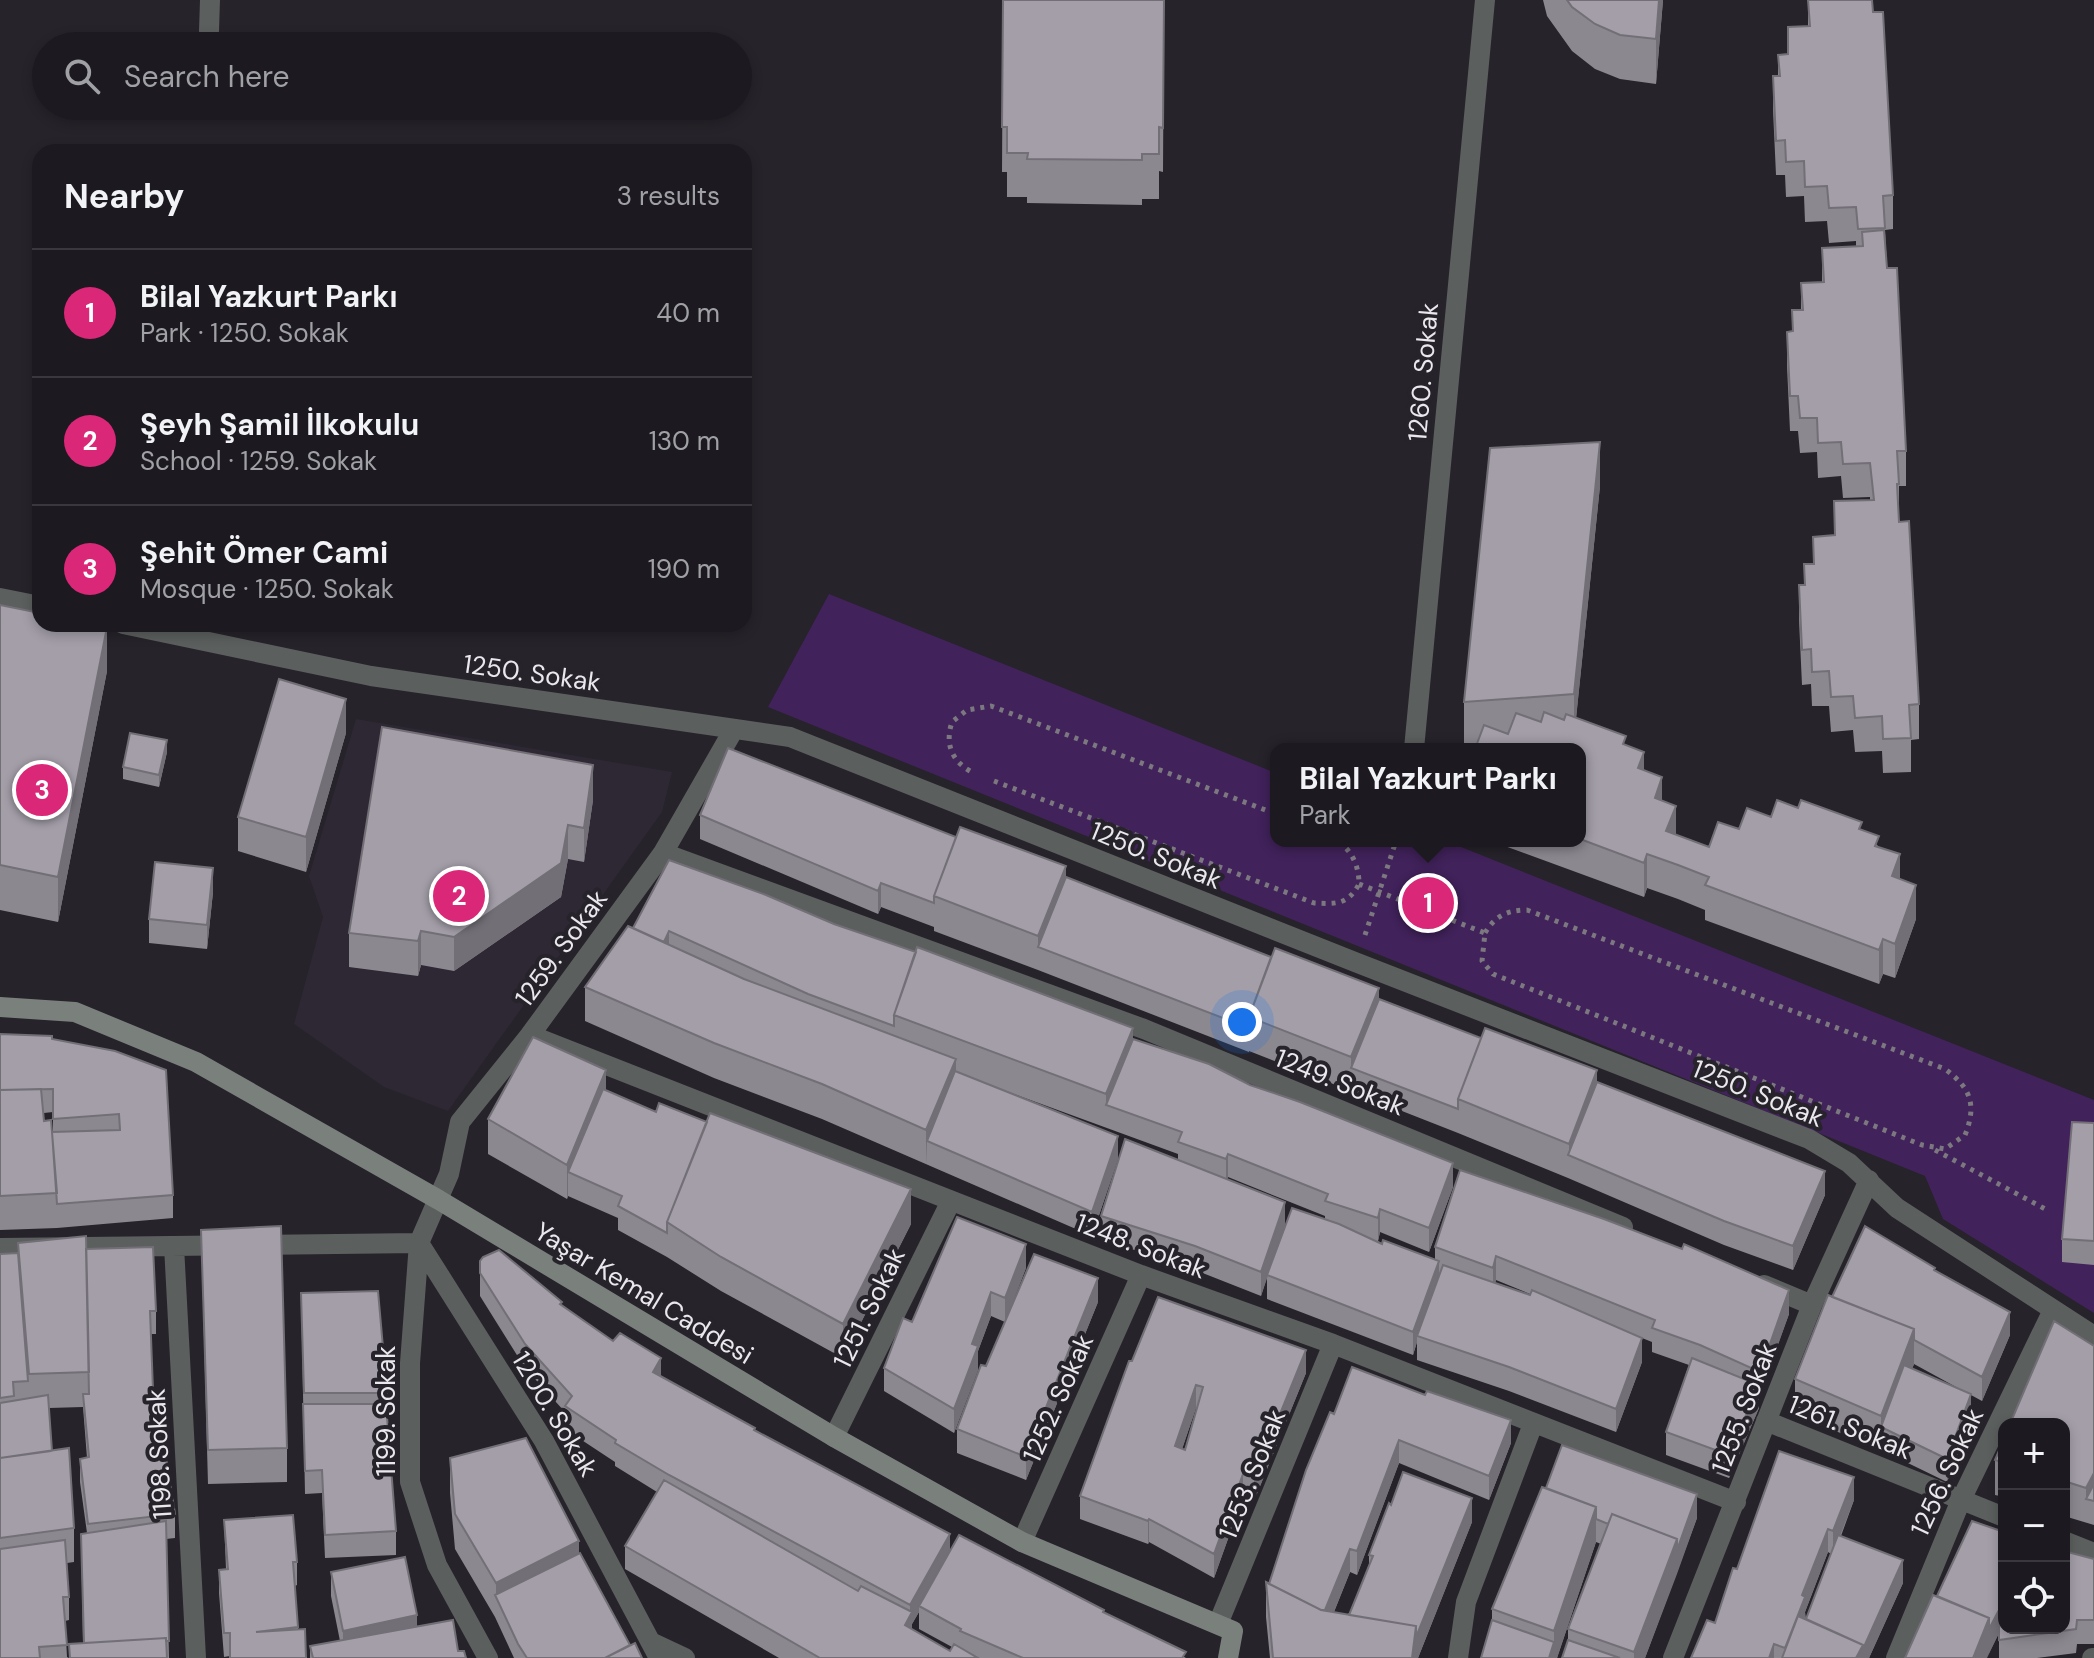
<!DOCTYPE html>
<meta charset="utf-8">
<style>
:root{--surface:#1c1a20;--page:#29272d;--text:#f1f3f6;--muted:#a0a1a5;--line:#3a383e;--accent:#db2777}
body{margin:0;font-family:"DM Sans",sans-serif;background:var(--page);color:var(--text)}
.controls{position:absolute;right:24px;bottom:24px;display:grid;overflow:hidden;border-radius:16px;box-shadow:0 4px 12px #0003}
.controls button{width:72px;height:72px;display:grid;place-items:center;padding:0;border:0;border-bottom:2px solid var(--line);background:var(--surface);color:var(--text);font:40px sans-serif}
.you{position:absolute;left:1242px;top:1022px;width:28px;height:28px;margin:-20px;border:6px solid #fff;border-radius:50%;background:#1a73e8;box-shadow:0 0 0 12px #1a73e833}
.badge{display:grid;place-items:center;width:52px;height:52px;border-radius:50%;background:var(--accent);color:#fff;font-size:26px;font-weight:700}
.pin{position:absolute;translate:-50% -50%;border:4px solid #fff;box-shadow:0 2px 8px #0006}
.popup{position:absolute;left:1270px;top:743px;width:316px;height:104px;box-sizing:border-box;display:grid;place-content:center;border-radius:16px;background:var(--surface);filter:drop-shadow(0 2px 6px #0005);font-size:26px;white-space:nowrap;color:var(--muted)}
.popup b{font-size:30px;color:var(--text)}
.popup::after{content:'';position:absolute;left:50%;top:100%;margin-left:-16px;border:16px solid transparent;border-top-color:var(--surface)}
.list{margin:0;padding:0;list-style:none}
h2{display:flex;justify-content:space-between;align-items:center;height:104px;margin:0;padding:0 32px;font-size:34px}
h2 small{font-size:26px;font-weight:400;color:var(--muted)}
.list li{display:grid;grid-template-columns:52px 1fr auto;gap:24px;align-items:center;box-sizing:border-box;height:128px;padding:0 32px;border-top:2px solid var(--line)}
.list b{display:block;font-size:30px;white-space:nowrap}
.list p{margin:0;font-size:26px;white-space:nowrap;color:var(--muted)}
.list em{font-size:26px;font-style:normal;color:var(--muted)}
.icon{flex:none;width:44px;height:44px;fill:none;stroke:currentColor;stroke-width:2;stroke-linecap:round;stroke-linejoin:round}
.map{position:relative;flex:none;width:2094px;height:1658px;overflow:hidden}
.search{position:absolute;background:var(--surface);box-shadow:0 4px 12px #0003;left:32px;top:32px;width:720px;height:88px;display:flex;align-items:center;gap:20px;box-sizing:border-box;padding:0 28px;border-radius:44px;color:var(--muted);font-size:30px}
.panel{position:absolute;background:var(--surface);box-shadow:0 4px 12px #0003;left:32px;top:144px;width:720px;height:488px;border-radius:24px}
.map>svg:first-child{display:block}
.built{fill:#2e2835}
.green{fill:#41225b}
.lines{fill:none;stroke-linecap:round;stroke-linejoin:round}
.path{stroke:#7b787f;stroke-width:5;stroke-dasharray:4 6;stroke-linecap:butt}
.street{stroke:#5b5f5d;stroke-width:20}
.secondary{stroke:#7a817c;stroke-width:20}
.wall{fill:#8c8890;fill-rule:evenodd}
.shaded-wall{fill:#726f76}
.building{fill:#a39ea8;stroke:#726f76;stroke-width:2;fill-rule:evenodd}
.labels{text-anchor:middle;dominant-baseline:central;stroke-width:8;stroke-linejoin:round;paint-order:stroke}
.street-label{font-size:26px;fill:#eae7ed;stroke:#26232a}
</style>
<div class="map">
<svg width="2094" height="1658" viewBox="0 0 2094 1658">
<rect width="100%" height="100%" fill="#26232a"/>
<path class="built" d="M356,719L672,772L662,812L448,1111L384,1087L294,1024L323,917L309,876Z"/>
<path class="green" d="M829,594L1276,773V841H1446L2094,1100V1313L1943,1219L1925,1176L768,707Z"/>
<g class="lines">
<path class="path" d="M970,771C951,760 945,743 952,722L967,710L991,706L1276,814
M994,781L1314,903C1336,904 1348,905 1359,884C1359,866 1352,851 1338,841
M1359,884L1485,933L1482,961L1493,974L1922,1145L1945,1149L1965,1135C1977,1105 1971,1088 1945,1069L1527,910C1507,910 1495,916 1485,933
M1365,935L1396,841
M1935,1150L2049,1211"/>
<path class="street" d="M209,31L210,0
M0,598L40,606
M123,624L371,676L790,737L1355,962L1809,1139L1849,1163L1897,1208L2094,1336
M1414,749L1485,0
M663,853L1144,1029L1623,1227
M530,1035L1141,1275L1333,1344L1736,1502
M174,1246L196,1658
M0,1248L419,1243L410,1363V1482L437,1565L488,1658
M1764,1285L1812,1305
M1766,1421L2004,1517
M834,1437L951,1201
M2064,1541L2094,1553
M1022,1542L1141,1275
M1218,1624L1333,1344
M653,1643L685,1658
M659,1658L544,1441L419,1243L449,1174L460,1122L530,1035L663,853L734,729
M1458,1658L1466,1602L1533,1424
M1673,1658L1812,1305L1869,1180
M1896,1658L1961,1500L2053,1310
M2092,1658H2094"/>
<path class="secondary" d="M0,1007L75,1012L196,1062L439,1200L834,1437L1022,1542L1233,1631L1228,1658"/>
</g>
<path class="wall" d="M1003,0H1164L1163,172L1159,171V199H1142V205L1027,203V197H1007V172H1002Z
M1543,0H1663L1656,84L1620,79L1595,69L1572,51L1547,16Z
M1808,0L1893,195V229L1885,230L1887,268L1906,451V486H1899V518L1919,704V739L1911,740V772L1883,773L1882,751L1855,752L1853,730L1831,732L1829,706H1812L1811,684L1802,685L1799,620V585H1804V564H1813V537L1834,536V501L1870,500V497L1843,498L1841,476L1818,478L1817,452L1800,453L1798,431H1790L1787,366V332L1792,331V310H1801V283L1822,282V248L1856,246V241L1829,243L1827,221L1805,222L1804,196L1786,197L1785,175H1776L1773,110V76H1778V55L1788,54V27L1808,26Z
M1600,486L1576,718L1626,745L1644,770L1662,801L1676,835L1709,847L1739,829L1798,808L1862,830L1879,847L1900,879L1916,919L1895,978L1883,974L1879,984L1705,920V910L1678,899L1647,888L1644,897L1491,841H1580V749L1477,745L1464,746V702Z
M0,605L107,671L58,922L0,910Z
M346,733L306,872L238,851V817Z
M167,752L159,787L123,779V767Z
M593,800L584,862L568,859L561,897L454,971L421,965L418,976L349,967V933Z
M700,815L956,837L1066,878L1597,1083L1825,1195L1793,1270L1724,1245L1568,1178L1458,1133L1351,1091V1090V1091L1249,1051V1052L1038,970V969V970L934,931V927L881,907L878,914L700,839Z
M213,892L207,949L149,943V919Z
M834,924L1133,1039L1250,1085L1453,1187L1429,1252L1380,1232L1378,1241L1382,1244L1435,1260V1247L1460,1170L1789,1314L1759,1396V1408L1729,1478L1666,1455V1432L1689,1365L1652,1352V1342L1642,1338V1362L1616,1432L1509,1391L1417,1360V1342L1413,1355L1267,1299V1277L1261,1296L1195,1270L1101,1239V1216L1178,1160V1154L989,1085L1118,1159L1092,1236L822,1119L714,1078L585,1021V987L633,928ZM1228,1177L1325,1216V1219L1274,1258L1285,1226L1227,1179ZM1496,1280L1530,1294V1295L1495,1283Z
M0,1034L52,1039L115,1051L173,1195V1218L57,1228L0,1230ZM53,1112V1132H52L44,1121V1113Z
M606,1091L911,1224L843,1358L721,1291L667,1257L618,1230V1218L568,1196L567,1199L488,1154V1119Z
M2094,1123V1265L2062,1262V1239Z
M201,1230L287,1448V1482L208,1484Z
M18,1243L86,1251L156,1311V1334H151L153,1390L161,1447L175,1514V1538L166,1539L169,1658H69V1644L83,1643L81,1534L87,1533L80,1482V1459L87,1458L83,1407L49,1408L52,1451L74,1528V1562L67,1563L69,1597V1620L65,1621L67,1657L69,1658H0V1254L18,1259Z
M480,1261L562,1305L661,1376L755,1430L950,1551L1104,1612L1186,1658H779L625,1569V1546L657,1492L615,1466V1462L565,1429V1412L525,1368L480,1296ZM919,1612V1629L952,1647L950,1651L912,1629V1624Z
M1026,1268L1005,1322L991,1316L978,1351V1370L954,1433L884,1391V1368L912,1322Z
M1935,1271L2010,1335L1982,1401L1971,1395V1418L1947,1482L1881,1450L1795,1414V1379L1832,1297ZM1914,1364L1967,1393L1912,1369Z
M301,1293L387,1393V1410L396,1531V1555L325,1558L322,1493L305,1494Z
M1098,1302L1026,1480L957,1453V1429L986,1366Z
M2094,1346V1525L2064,1516V1424Z
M1129,1361L1306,1373L1254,1501L1243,1497L1214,1578L1149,1542L1148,1544L1080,1519V1496ZM1196,1408L1197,1409L1185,1450L1182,1449Z
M1330,1412L1511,1443L1489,1500L1399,1463L1357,1575L1350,1572L1334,1612L1349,1615L1369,1565V1555L1391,1505L1472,1522L1418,1658H1270L1266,1617V1582L1269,1584Z
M2004,1439V1497L1995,1495V1460Z
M450,1458L579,1553L630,1645L642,1658H514L495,1617L455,1549L450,1493Z
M1542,1487L1697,1518L1645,1658H1562L1568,1640V1629L1601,1544L1596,1542L1557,1658H1481L1492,1620V1609Z
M1854,1500L1841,1536L1903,1583L1869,1658H1691L1715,1623L1737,1569ZM1828,1552L1831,1554L1806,1619L1805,1612Z
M224,1520L297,1562V1585L295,1586L298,1629L306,1658H230V1656L224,1657L219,1593V1570L226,1569Z
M2094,1559V1644H2077L2076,1653L2037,1658H1999V1633L1989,1653L1905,1658L2004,1628Z
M331,1572L458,1651L466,1658H310V1646L340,1641L331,1596Z"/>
<path class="shaded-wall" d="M1659,0H1663L1656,84V39Z
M1600,442V486L1574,739V694Z
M107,627V671L58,922V877Z
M346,699V733L306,872V837Z
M167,740V752L159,787V775Z
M1644,752V786L1638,768Z
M593,765V800L584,862V828Z
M1662,777V811L1655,798Z
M1676,806V841L1666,831Z
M568,825V859L561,897L454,971V937Z
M1647,854V888L1644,897V863Z
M1900,854V889L1892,876Z
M1066,866V900L1038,947V970V936Z
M213,868V892L207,949V925Z
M881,883V907L878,914V891Z
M1916,885V919L1895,978V944Z
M421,931V965L418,976V941Z
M669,931V954L661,952Z
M1883,939V974L1879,984V950Z
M1379,988V1022L1351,1068V1091V1057Z
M1133,1028V1062L1106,1105V1094Z
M956,1059V1094L927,1141L926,1165V1130Z
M606,1070V1105L568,1172V1196L567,1199V1165Z
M1597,1070V1105L1569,1155V1144Z
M1118,1136V1159L1092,1236V1212Z
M1228,1154V1177L1226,1183V1159Z
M1453,1163V1187L1429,1252V1228Z
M1825,1171V1195L1793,1270V1246Z
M911,1189V1224L843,1358V1324Z
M1285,1202V1226L1261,1296V1272Z
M1380,1209V1232L1378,1241V1218Z
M1026,1244V1268L1005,1322V1298Z
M1496,1256V1280L1493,1292V1268Z
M1439,1261V1285L1417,1336V1342L1413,1355V1332Z
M1098,1278V1302L1026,1480V1457Z
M1789,1290V1314L1760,1396V1372Z
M991,1292V1316L978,1351V1370L954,1433V1409L972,1344Z
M2010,1312V1335L1982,1401V1377Z
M1914,1329V1364L1888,1430L1881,1427V1416Z
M1642,1338V1362L1616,1432V1409Z
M1306,1350V1373L1254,1501V1478Z
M661,1358V1381L653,1372Z
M1196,1385V1408L1175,1470V1446Z
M1759,1385V1408L1729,1478V1455Z
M1971,1394V1418L1947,1482V1459Z
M1511,1420V1443L1489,1500V1476Z
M1399,1440V1463L1357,1575V1551Z
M2094,1473V1501L2086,1499V1488Z
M1243,1474V1497L1214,1578V1554Z
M1854,1477V1500L1833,1554V1531Z
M1697,1494V1518L1677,1574V1550Z
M1472,1498V1522L1418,1658H1412L1416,1626Z
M1596,1507V1542L1557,1658H1549L1554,1642V1631Z
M1149,1519V1542L1148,1544V1521Z
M1828,1529V1552L1805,1612V1620L1791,1658L1802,1595Z
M950,1534V1557L919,1606V1612L912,1624V1636L905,1625L910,1616V1605Z
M1677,1539V1574L1645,1658H1634V1652Z
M579,1541V1575L496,1596V1583Z
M1350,1549V1572L1321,1644V1621Z
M1903,1560V1583L1869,1658H1856Z
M1999,1610V1633L1987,1658H1973L1989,1618Z
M417,1615V1639L343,1654V1631Z
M1774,1644V1658H1769Z"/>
<path class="building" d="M1003,0H1164L1163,128L1159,127V154H1142V160L1027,159L1028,153H1007V127H1002Z
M1567,0H1659L1656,39L1620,35L1595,24L1572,7Z
M1808,0H1872L1873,12H1883L1893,195L1883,196L1885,228L1858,229L1856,207L1829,208L1827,186L1805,187L1804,161L1786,162L1785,140L1776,141L1773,76H1780L1778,55L1788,54V27L1810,26Z
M1884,230L1887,268H1897L1906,451H1897L1899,484H1897L1899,522L1909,521L1919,704L1909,705L1911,738L1883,739L1882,716L1855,718L1853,696L1831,697L1829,671L1812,672L1811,649L1802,650L1799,585H1805L1804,564H1814L1813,537L1835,535L1834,501L1874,500L1870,463L1843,464L1841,442L1818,443L1817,418H1800L1798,396H1790L1787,332L1793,331L1792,310H1803L1801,283L1824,282L1822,248L1863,246L1862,232Z
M1600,442L1574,694L1464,702L1490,448Z
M0,605L40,613V624H95L107,627L58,877L0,865Z
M279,679L346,699L306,837L238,817Z
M1544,712L1564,720L1566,714L1626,736L1623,744L1644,752L1638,768L1662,777L1655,798L1676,806L1666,831L1709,847L1718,822L1739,829L1747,808L1771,817L1777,800L1798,808L1801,800L1862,822L1859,829L1879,836L1875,846L1900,854L1892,876L1916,885L1895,944L1883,939L1879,950L1705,885L1709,877L1678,865L1647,854L1644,863L1580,839V749H1475L1484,725L1508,734L1516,713L1541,722Z
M382,727L593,765L584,828L568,825L561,863L454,937L421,931L418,941L349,933Z
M130,733L167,740L159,775L123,767Z
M728,748L956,837L934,896V903L881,883L878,891L700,815Z
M960,827L1066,866L1038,936L934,896Z
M669,860L766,895L834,924L916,952L894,1015V1026L808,994L669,931L664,942L633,928Z
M155,862L213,868L207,925L149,919Z
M1066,877L1271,957L1249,1017V1028L1038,947Z
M628,926L744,979L956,1059L926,1130L822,1084L714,1043L585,987Z
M917,947L1133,1028L1106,1094L894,1015Z
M1275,948L1379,988L1351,1057L1249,1017Z
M1379,999L1481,1038L1458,1099V1109L1351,1068Z
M1485,1028L1597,1070L1569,1144L1458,1099Z
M0,1034L52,1036V1039L115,1051L166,1070L173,1195L57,1204L52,1132L120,1130L119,1114L53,1119V1089L0,1090Z
M533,1037L606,1070L567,1165L488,1119Z
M1133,1039L1209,1064L1250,1085L1300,1102L1453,1163L1429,1228L1380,1209L1378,1218L1325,1201L1328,1194L1228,1154L1226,1159L1178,1142L1182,1132L1106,1105Z
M955,1071L1118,1136L1092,1212L927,1141Z
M1597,1082L1825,1171L1793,1246L1724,1221L1568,1155Z
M41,1089L44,1121L51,1120L57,1193L0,1196V1090Z
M603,1089L656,1112L659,1103L707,1122L667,1222V1233L618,1206L622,1196L568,1172Z
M710,1113L911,1189L843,1324L721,1257L667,1222Z
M2072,1122L2094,1123V1241L2062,1239Z
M1125,1139L1285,1202L1261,1272L1195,1246L1101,1216Z
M1460,1170L1604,1219L1682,1249L1684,1244L1789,1290L1760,1372L1700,1345L1652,1328L1655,1320L1496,1256L1493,1268L1435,1247Z
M1292,1208L1339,1224L1382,1244L1383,1240L1439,1261L1413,1332L1267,1275Z
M957,1217L1026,1244L1005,1298L991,1292L972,1344L978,1346L954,1409L884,1368L903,1318L912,1322Z
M281,1226L287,1448L208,1450L201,1230Z
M1865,1226L1935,1268L1934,1270L2010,1312L1982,1377L1914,1340V1329L1832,1297Z
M86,1236L89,1372L29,1374L18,1243Z
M153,1247L156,1311H150L153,1390L161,1447L164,1446L175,1514L88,1524L80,1459L89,1457L83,1394H89L86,1249Z
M499,1250L562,1302L560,1304L613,1341L620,1333L661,1358L653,1372L755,1428L754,1430L950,1534L910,1605L669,1475L615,1443L616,1440L565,1406L572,1396L525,1344L480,1273V1261L483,1257Z
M18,1253L28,1381L13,1382L14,1396L0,1398V1254Z
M1034,1254L1098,1278L1026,1457L957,1429L981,1365L986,1366Z
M1443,1265L1530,1295L1532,1290L1642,1338L1616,1409L1509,1367L1417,1336Z
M378,1291L387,1393H304L301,1293Z
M1828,1295L1914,1329L1881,1416L1795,1379Z
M1158,1297L1306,1350L1254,1478L1243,1474L1214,1554L1149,1519L1148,1521L1080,1496L1129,1361H1132ZM1196,1385L1203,1387L1185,1450L1175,1446Z
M2054,1321L2094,1346V1473L2086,1488L2064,1481V1424H2010Z
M1692,1358L1759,1385L1729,1455L1666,1432Z
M1904,1365L1971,1394L1947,1459L1881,1427Z
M1352,1367L1425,1395L1427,1391L1511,1420L1489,1476L1399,1440L1357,1551L1350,1549L1325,1610H1321L1269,1584L1306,1470L1330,1412L1334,1414Z
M48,1395L52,1451L0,1458V1403Z
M303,1404H386L396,1531L325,1535L322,1470L305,1471Z
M526,1438L579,1541L496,1583L455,1514L450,1458Z
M2004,1439V1463L1995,1460Z
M1562,1445L1697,1494L1677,1550V1539L1612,1514L1608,1524L1596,1519V1507L1546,1488Z
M69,1448L74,1528L0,1538V1458Z
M1779,1451L1854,1477L1833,1531L1828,1529L1802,1595L1805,1597L1785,1648L1774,1644L1769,1658H1691L1707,1620L1715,1623L1733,1568L1737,1569Z
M1403,1472L1472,1498L1416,1637V1626L1349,1615L1373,1556L1369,1555L1389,1503L1391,1505Z
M664,1480L858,1591L861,1586L912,1612L905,1625L950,1651L954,1644L978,1658H820L625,1546Z
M2094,1484V1501L2086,1499Z
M1542,1487L1596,1507L1554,1631L1492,1609Z
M1612,1514L1677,1539L1634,1652L1568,1629Z
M293,1515L297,1562H293L298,1627L256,1632L305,1629L306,1658H230V1633H224L219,1570L228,1569L224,1520Z
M166,1521L169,1641H166V1638L84,1643L81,1534Z
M1972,1521L2004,1532V1628H2064V1551L2094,1559V1620H2077L2076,1629L1999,1640V1610L1989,1629V1618L1937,1596Z
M959,1535L1104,1610L1103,1612L1186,1652L1182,1658H1023L960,1631L961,1629L919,1606Z
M1838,1535L1903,1560L1863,1649V1645L1806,1619Z
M65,1540L69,1597H63L67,1645L39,1647L40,1658H0V1549Z
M580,1553L630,1645L605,1658H527L518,1644L495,1595Z
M405,1557L417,1615L343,1631L331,1572Z
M1266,1582L1321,1610L1416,1626L1412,1658H1273Z
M1933,1595L1989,1618L1973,1658H1905Z
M1798,1616L1863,1645L1856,1658H1782Z
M453,1620L458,1651H464L466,1658H313L310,1646Z
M1492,1620L1554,1642L1549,1658H1481Z
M166,1638L167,1658H70L69,1644Z
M1568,1640L1620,1658H1562Z
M635,1643L642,1658H605Z"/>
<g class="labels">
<g class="street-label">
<text transform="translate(1423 372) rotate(-85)">1260. Sokak</text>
<text transform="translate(532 673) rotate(8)">1250. Sokak</text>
<text transform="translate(1156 855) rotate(22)">1250. Sokak</text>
<text transform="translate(561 948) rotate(-54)">1259. Sokak</text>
<text transform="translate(1340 1082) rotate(22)">1249. Sokak</text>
<text transform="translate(1758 1093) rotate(22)">1250. Sokak</text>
<text transform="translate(1141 1246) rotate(21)">1248. Sokak</text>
<text transform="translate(644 1293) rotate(31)">Yaşar Kemal Caddesi</text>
<text transform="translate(869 1308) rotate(-64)">1251. Sokak</text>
<text transform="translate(1058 1398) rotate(-66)">1252. Sokak</text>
<text transform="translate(1744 1408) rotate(-69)">1255. Sokak</text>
<text transform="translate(386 1411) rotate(-90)">1199. Sokak</text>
<text transform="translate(555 1414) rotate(59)">1200. Sokak</text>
<text transform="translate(1850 1427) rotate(22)">1261. Sokak</text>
<text transform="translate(159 1454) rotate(-93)">1198. Sokak</text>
<text transform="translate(1947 1472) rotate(-65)">1256. Sokak</text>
<text transform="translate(1252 1474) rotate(-68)">1253. Sokak</text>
</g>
</g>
</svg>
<div class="controls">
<button>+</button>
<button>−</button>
<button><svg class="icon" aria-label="locate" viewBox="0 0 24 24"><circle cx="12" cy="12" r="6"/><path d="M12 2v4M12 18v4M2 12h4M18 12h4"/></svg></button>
</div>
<div class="you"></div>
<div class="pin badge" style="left:1428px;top:903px">1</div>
<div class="popup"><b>Bilal Yazkurt Parkı</b>Park</div>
<div class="pin badge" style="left:459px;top:896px">2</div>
<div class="pin badge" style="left:42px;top:790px">3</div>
<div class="search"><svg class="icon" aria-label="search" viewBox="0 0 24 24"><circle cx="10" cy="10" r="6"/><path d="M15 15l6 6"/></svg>Search here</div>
<section class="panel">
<h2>Nearby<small>3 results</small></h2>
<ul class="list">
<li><span class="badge">1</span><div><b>Bilal Yazkurt Parkı</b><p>Park · 1250. Sokak</p></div><em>40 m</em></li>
<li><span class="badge">2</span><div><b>Şeyh Şamil İlkokulu</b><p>School · 1259. Sokak</p></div><em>130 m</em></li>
<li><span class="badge">3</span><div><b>Şehit Ömer Cami</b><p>Mosque · 1250. Sokak</p></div><em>190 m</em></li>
</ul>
</section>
</div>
